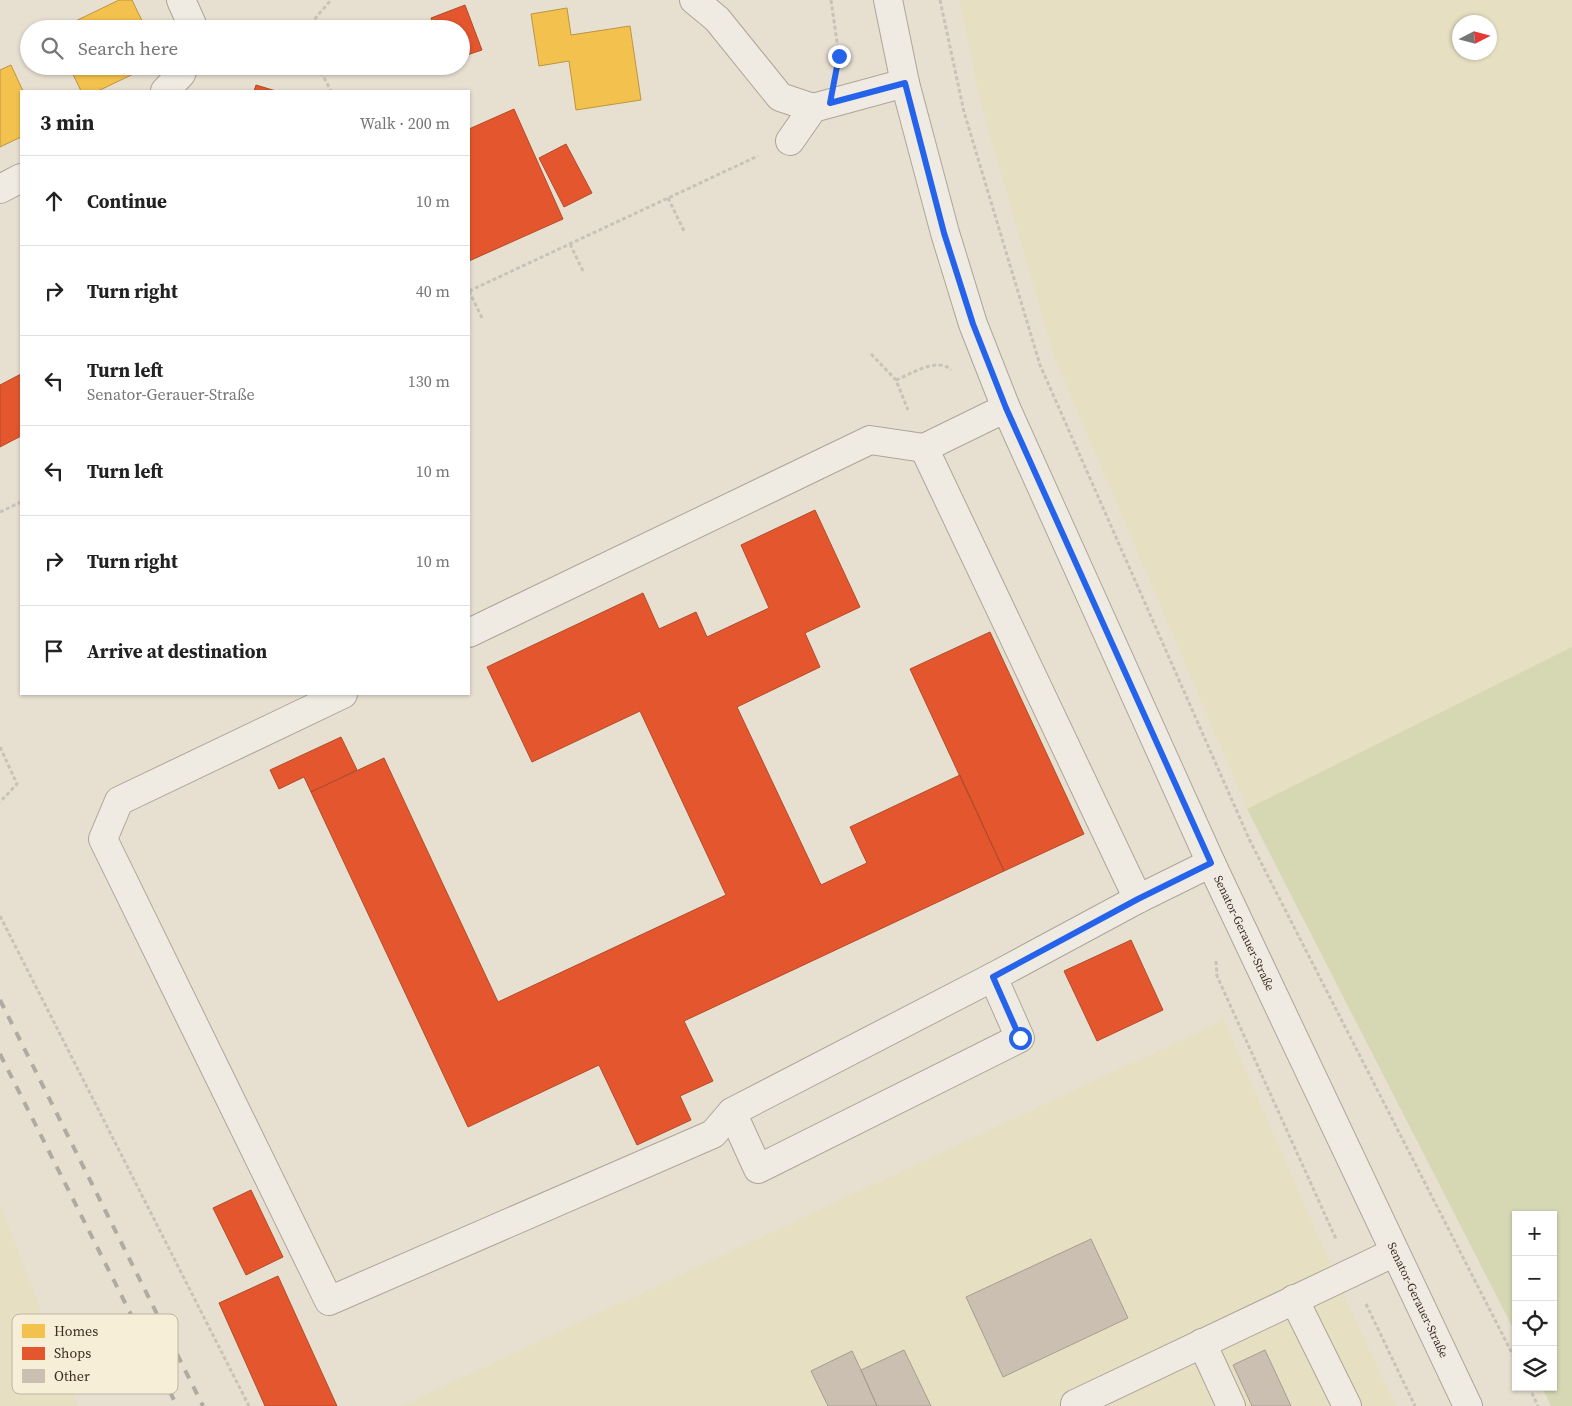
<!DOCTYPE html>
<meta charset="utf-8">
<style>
:root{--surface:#fff;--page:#f2f2f2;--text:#222;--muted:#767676;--line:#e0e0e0}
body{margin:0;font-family:"Source Serif 4",serif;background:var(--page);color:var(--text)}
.controls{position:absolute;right:15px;bottom:15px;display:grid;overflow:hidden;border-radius:0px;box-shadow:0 1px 4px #0004}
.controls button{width:45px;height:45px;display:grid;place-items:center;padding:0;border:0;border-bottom:1px solid var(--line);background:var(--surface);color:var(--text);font:25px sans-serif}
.compass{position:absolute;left:1452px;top:15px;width:45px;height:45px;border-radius:50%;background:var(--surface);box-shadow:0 1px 4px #0004;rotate:84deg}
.stop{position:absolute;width:15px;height:15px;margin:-11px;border:4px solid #2563eb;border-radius:50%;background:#fff}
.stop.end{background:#2563eb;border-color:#fff;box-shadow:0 1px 5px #0008}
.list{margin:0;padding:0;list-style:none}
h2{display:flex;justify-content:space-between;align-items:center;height:65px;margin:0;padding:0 20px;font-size:21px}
h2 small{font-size:16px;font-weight:400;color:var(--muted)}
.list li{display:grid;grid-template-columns:32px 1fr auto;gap:15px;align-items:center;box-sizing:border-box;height:90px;padding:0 20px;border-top:1px solid var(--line)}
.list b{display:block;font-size:19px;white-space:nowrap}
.list p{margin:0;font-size:16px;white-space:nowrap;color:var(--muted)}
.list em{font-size:16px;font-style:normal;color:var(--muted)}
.icon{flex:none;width:28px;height:28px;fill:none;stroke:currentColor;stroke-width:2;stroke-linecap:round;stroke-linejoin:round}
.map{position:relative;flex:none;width:1572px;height:1406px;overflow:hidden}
.search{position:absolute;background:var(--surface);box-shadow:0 1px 4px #0004;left:20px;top:20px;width:450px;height:55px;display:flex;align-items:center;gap:12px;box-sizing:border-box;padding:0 18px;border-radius:28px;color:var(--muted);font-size:19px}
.panel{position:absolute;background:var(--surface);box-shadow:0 1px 4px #0004;left:20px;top:90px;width:450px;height:605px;border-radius:0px}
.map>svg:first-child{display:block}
.farmland{fill:#e6dfc2;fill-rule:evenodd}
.green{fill:#d6d7b3}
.homes{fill:#f2c14e;stroke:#bc9540}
.shops{fill:#e4572e;stroke:#b24b2a}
.building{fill:#cbbfb2;stroke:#a89c90}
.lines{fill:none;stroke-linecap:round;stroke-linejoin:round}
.minor-casing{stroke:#ada599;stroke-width:30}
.path{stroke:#c8c2b9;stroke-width:3;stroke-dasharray:4 2.5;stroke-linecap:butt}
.minor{stroke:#efebe3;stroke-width:28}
.rail{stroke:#afaaa2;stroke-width:4;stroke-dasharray:9 9;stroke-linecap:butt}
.route{stroke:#2563eb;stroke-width:6}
.labels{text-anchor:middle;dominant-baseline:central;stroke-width:5;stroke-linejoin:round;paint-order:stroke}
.street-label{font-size:12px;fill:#3d2e20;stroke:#f7eed8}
.key{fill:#f7eed8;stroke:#bfb4a1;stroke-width:1}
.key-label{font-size:14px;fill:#3d2e20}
</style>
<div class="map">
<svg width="1572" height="1406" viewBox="0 0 1572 1406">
<rect width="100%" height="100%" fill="#e7e0d1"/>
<path class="farmland" d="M959,0H1572V647L1247,809L1054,357L981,105ZM1460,22H1490V52H1460Z
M1224,1020L1346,1299L1396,1406H401Z
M0,1203L78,1406H0Z"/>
<path class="green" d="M1572,647V1406H1551L1542,1387H1553V1215H1516V1334L1247,809Z"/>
<path class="homes" d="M119,0H132L146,29H59Z
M567,8L571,35L630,26L641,100L576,110L569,61L539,66L531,14Z
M11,65L23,91H21V137L0,147V70Z
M69,66H150L98,91H81Z"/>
<path class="shops" d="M465,5L482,50L461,57V29H435L431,18Z
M256,85L276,91H254Z
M514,109L563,219L469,261V129Z
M566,144L592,193L564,207L539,158Z
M21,374V436L0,447V385Z
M815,510L860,607L805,633L820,667L737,707L821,885L867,863L850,827L960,775L1004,871L684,1021L713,1081L680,1096L691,1120L637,1145L599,1065L468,1127L311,792L384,758L498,1002L726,895L640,711L532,762L487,667L643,593L659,629L696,612L707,637L769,608L741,545Z
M990,632L1084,834L1004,871L910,669Z
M341,737L357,770L311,792L304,777L279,789L270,770Z
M1131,940L1163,1010L1097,1041L1064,971Z
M251,1190L283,1257L246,1275L213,1208Z
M278,1276L337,1406H265L219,1303Z"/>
<path class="building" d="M1091,1239L1128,1318L1003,1377L966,1297Z
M904,1350L931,1406H877L861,1370Z
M1265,1350L1291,1406H1252L1233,1365Z
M852,1351L861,1370L877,1406H828L811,1371Z"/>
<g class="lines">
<defs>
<g id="minor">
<path d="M181,0L194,29"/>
<path d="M694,0L717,19L780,97L813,108"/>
<path id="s1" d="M888,0L905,83L945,233L973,324L1006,408L1211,863L1468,1406"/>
<path d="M165,91L181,74L184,66"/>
<path d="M790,141L813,108L905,83"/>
<path d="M0,189L21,178"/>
<path d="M1006,408L924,448L1138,899"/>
<path d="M469,633L870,440L924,448"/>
<path d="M343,694L119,801L103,839L329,1301L713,1134L732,1112L993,977L1138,899L1211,863"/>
<path d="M732,1112L758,1169L1020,1038L993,977"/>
<path d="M1294,1299L1347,1406"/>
<path d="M1202,1343L1231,1406"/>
<path d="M1076,1406L1075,1404L1393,1253"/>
</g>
</defs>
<use href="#minor" class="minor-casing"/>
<path class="path" d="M831,0L839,56L837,65
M940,0L964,112L1040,365L1250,841L1516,1361
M306,29L331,0
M318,66L331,91
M668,198L684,231
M570,244L584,273
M469,291L758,156
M469,291L483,320
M871,354L896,380L908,410
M896,380C909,375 938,356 951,370
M0,512L21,502
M0,747L17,784L0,802
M0,916L249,1406
M1216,961L1217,976L1336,1239
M1366,1304L1415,1406
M1529,1387L1538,1406"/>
<use href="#minor" class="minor"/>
<path class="rail" d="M0,1000L203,1406
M0,1054L177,1406"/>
</g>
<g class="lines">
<path class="route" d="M839,56L830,103L905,83L944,233L973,324L1006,408L1211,863L1138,899L993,977L1020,1038"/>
</g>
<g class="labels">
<g class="street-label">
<text stroke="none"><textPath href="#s1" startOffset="1002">Senator-Gerauer-Straße</textPath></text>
<text stroke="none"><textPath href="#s1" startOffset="1408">Senator-Gerauer-Straße</textPath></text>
</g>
</g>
<rect x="12" y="1314" width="166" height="80" rx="8" class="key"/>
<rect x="22" y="1324" width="23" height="14" fill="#f2c14e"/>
<rect x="22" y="1347" width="23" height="13" fill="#e4572e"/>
<rect x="22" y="1369" width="23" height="14" fill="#cbbfb2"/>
<g class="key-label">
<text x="54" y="1336">Homes</text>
<text x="54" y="1358">Shops</text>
<text x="54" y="1381">Other</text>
</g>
</svg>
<div class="controls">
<button>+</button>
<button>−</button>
<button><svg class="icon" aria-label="locate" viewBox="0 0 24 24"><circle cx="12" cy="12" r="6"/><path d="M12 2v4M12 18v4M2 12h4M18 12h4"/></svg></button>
<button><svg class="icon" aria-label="layers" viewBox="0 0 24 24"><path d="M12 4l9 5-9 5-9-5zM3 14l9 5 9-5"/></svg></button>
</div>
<svg class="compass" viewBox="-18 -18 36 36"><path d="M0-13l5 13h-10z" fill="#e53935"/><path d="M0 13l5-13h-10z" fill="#767676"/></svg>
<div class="stop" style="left:1020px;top:1038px"></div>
<div class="stop end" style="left:839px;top:56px"></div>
<div class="search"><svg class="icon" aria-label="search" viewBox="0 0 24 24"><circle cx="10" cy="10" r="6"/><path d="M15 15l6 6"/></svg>Search here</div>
<section class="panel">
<h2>3 min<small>Walk · 200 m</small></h2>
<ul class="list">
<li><svg class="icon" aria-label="ahead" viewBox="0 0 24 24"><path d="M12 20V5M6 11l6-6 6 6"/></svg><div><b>Continue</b></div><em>10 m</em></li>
<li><svg class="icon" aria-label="right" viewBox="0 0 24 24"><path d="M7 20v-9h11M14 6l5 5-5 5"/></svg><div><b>Turn right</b></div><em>40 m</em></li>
<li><svg class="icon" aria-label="left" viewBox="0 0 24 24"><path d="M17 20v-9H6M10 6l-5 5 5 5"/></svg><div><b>Turn left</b><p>Senator-Gerauer-Straße</p></div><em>130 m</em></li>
<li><svg class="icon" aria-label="left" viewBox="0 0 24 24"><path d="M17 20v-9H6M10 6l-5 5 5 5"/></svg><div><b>Turn left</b></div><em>10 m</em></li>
<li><svg class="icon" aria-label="right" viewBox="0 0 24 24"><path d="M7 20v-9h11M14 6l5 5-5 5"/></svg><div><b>Turn right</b></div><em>10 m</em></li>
<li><svg class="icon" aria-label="arrive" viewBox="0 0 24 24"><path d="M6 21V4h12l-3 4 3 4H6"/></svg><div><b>Arrive at destination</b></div></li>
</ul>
</section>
</div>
